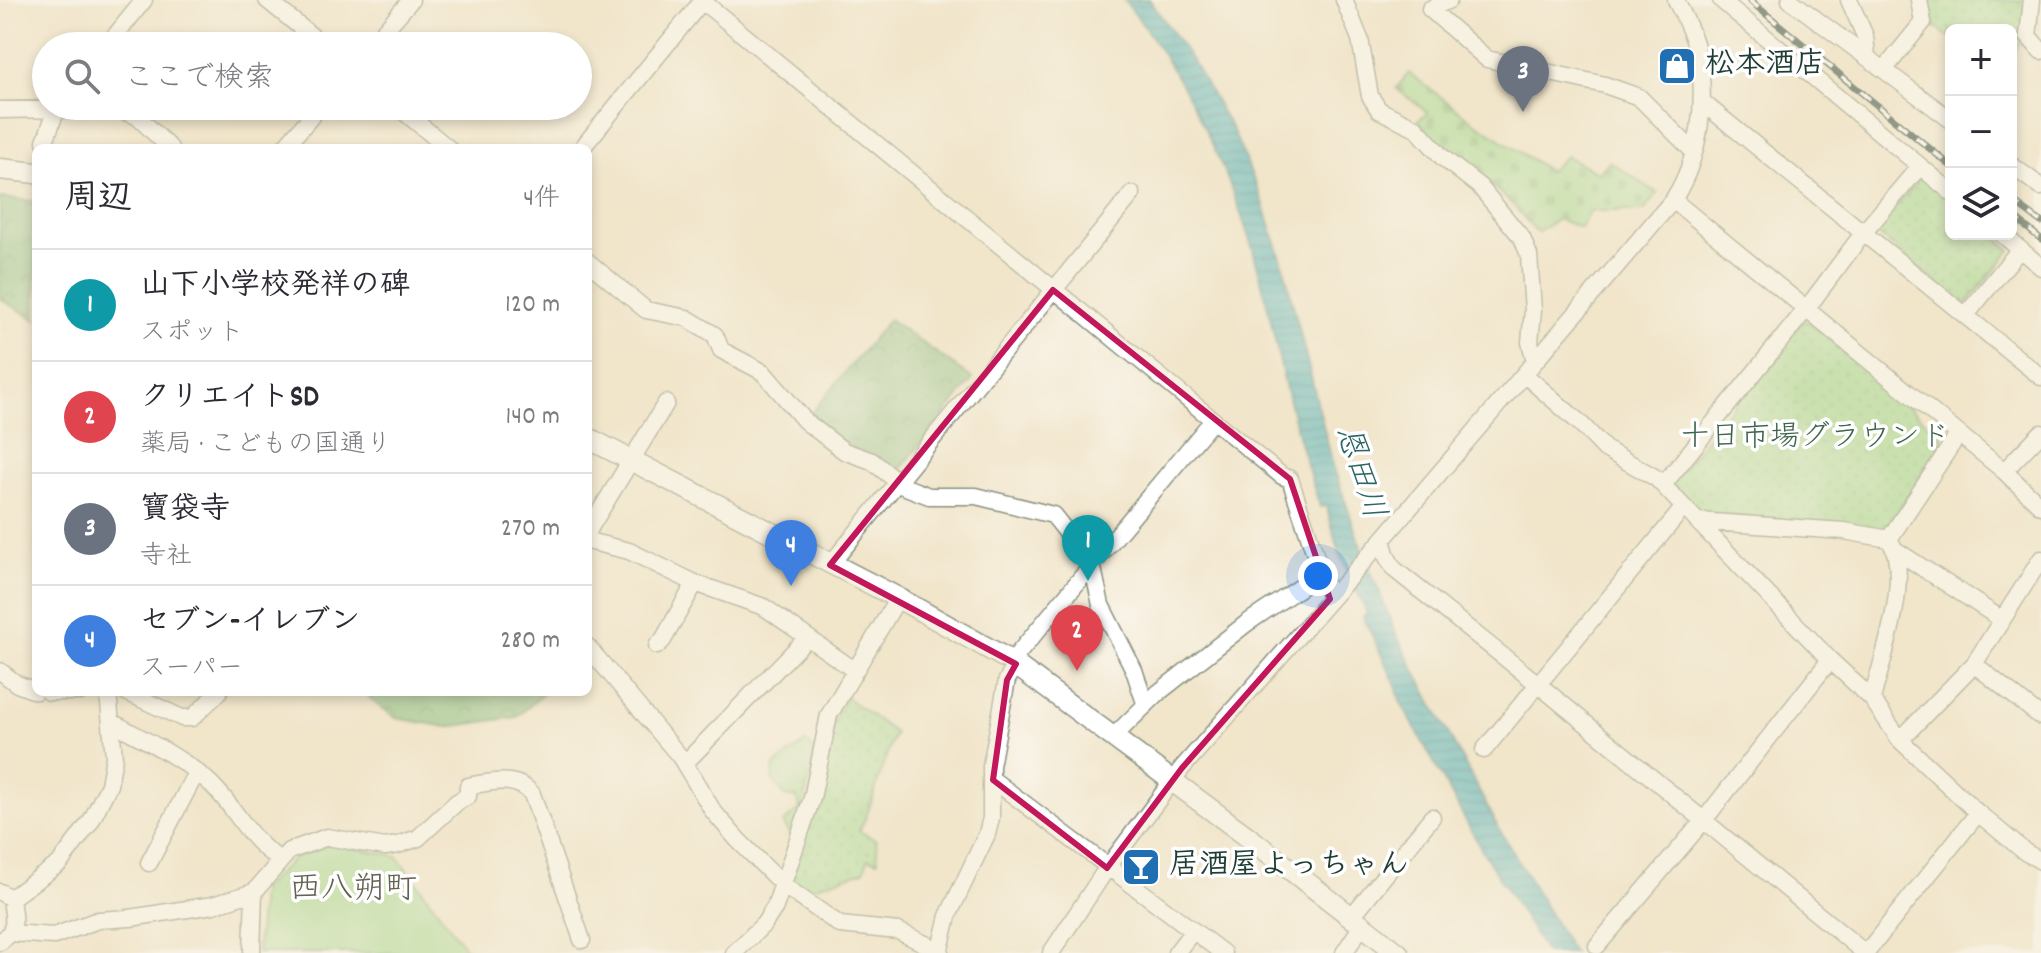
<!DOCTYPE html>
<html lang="ja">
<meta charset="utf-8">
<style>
:root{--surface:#fff;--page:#f7f7f7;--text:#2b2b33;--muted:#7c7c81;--line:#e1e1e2;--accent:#0b8043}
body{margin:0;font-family:Dekko,"Klee One",sans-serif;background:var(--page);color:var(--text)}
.controls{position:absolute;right:24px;top:24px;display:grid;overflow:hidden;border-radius:12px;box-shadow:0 4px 12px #0003}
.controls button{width:72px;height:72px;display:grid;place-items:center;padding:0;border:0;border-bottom:2px solid var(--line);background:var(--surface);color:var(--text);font:40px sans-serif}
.you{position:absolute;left:1318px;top:576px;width:28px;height:28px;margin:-20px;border:6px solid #fff;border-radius:50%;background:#1a73e8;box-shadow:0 0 0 12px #1a73e833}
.badge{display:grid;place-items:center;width:52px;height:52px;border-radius:50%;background:var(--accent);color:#fff;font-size:26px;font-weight:700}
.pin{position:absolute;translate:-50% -66px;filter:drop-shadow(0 2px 4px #0008)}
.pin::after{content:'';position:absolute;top:42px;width:28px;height:24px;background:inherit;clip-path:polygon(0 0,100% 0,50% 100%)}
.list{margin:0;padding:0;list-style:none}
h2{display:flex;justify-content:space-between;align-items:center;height:104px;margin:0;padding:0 32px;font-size:34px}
h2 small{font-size:26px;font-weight:400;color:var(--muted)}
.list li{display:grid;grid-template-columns:52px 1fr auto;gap:24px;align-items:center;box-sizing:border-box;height:112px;padding:0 32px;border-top:2px solid var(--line)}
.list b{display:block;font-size:30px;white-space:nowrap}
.list p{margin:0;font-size:26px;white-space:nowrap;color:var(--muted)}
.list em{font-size:26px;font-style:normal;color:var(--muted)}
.icon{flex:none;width:44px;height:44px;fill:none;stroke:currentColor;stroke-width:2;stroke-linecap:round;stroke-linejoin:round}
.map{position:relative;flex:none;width:2041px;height:953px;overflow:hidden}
.search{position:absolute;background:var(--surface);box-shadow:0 4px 12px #0003;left:32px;top:32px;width:560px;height:88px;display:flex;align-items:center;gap:20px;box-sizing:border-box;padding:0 28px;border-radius:44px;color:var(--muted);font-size:30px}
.panel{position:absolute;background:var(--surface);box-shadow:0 4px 12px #0003;left:32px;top:144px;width:560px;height:552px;border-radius:12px}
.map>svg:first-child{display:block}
.grass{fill:url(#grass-dots);stroke:#5e8c61;stroke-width:2}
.forest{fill:url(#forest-crowns);stroke:#4e7c56;stroke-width:2}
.cemetery{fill:url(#cemetery-stones);stroke:#5e8c61;stroke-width:2}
.garden{fill:#9cda8e;stroke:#5e8c61;stroke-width:2}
.water{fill:url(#water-rules);stroke:#30767a;stroke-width:2}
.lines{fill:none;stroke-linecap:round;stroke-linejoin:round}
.minor-casing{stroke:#88917f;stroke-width:19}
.major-casing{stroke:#88917f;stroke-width:23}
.minor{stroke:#fff;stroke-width:16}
.major{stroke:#fff;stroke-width:20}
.rail-casing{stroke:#1f3d34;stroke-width:7}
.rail{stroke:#fff;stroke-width:4;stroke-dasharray:12;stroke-linecap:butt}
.marked{fill:none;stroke:#c2185b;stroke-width:6;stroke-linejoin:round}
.labels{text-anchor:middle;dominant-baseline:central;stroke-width:7;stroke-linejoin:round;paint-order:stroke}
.poi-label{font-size:30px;font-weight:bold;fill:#1f3d34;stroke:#fff;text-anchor:start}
.park-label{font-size:30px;fill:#3e644a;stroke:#fff}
.water-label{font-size:32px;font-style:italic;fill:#2b6565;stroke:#fff}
.neighbourhood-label{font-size:32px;fill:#646251;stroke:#fff}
</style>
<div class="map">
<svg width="2041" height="953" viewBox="0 0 2041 953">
<defs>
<pattern id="grass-dots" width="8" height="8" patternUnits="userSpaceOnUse" patternTransform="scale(2)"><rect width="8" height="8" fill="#9cda8e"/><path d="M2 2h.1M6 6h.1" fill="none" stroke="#86bc7b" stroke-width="1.8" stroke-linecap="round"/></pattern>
<pattern id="forest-crowns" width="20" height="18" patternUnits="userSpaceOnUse" patternTransform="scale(2)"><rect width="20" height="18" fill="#7dba79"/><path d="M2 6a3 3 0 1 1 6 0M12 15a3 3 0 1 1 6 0" fill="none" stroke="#669864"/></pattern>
<pattern id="cemetery-stones" width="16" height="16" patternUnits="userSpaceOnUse" patternTransform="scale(2)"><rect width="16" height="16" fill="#9cda8e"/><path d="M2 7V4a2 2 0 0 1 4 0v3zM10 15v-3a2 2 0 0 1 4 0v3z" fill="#86bc7b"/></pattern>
<pattern id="water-rules" width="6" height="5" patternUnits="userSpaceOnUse" patternTransform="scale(2)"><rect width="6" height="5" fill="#41afbf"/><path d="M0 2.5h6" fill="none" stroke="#36909c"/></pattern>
</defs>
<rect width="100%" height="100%" fill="#fff"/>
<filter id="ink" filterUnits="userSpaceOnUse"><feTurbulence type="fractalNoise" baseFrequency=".0125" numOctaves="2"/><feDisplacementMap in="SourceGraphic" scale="16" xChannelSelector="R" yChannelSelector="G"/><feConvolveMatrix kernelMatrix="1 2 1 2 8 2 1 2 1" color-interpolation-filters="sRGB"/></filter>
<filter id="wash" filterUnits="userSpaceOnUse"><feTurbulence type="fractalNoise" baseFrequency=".006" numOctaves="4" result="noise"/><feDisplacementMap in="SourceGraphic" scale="32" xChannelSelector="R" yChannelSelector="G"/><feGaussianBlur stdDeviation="1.8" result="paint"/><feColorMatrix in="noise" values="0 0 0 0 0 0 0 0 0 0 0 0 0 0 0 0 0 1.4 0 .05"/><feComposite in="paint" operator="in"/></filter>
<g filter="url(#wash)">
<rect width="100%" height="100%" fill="#f1e5ca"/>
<path class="grass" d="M1924,0H2026L2023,39L2011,56V30H1951V39L1927,20Z
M1921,176L1951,201V234H1991L2011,250L1965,306L1875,232Z
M1808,321L1942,436L1943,443L1885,532L1699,513L1674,486L1673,479L1802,322Z
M846,697L895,733C880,765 876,800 859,831L876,840L878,861L868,859L864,871L800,891L790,885L830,729Z
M806,742L814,749C811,780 802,809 793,838L783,823L800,809L797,798L785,796L772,779L774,766Z"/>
<path class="forest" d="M0,198L36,201V320L0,299Z
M889,319L973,379L896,475L849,447L808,417Z
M371,692H545L517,717L447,727L396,718L369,698Z"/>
<path class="cemetery" d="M1409,73L1474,122L1549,171L1566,156L1599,173L1609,161L1657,193L1644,211H1590L1580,228L1558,219L1537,233L1515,207L1446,144L1439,146L1418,120L1428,113L1396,88Z"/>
<path class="garden" d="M331,844L397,856L469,953H257L261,890L294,858Z"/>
<path class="water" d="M1124,0H1150L1193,62L1233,131L1262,199L1283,264L1333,465L1361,547L1398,638L1499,829L1573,953H1546L1483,852L1400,701L1396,685L1363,617L1367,613L1341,558L1326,506L1320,507C1310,476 1300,445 1292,413C1277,358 1269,302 1252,247C1224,159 1182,73 1124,0Z"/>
</g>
<g filter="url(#ink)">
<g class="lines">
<defs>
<path id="minor" d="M267,0L324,46
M701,0L1213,420L1282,476L1290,479L1330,599
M1344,0L1360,39L1370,96L1379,110L1416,128L1443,158L1480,187L1522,238L1529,255L1533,310L1530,342L1535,361
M1449,0L1430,9L1487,59L1605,85L1639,97L1694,152
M1721,0L1951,192
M1790,0L1884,70
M1849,0L1865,36L1867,56
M1919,0L1923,22L1884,70L1951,120
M2032,0L2028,36L2041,51
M107,46L144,0
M371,46L411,0
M1702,102L2041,377
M397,106L448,148
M0,110L113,108L137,116L170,148
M47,148L45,141L58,106
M284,148L320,106
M582,148L703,0
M2011,165L2041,187
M1673,200L2004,471L2041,506
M2002,234L2041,267
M588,262L646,310L687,318L715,335L721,350L763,372L805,421L844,451L872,461L903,486L929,496H976L1053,515L1092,564L1101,605L1134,670L1145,703
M1966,315L2020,249
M1524,374L1581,424L1605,449L1656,478L1830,660L1872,699L1900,740L1978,813L2025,852L2041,861
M2004,471L2041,433
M1663,485L1807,308L1864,232L1920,166
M1697,521L1844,531L1889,539C1913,574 1882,659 1872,699
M588,531L666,403
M1889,539L1958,435
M1382,540L1387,557L1394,569L1539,685L1865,953
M588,541L629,551L695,583L764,607L854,670
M1897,551L2001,619
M830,565L1132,194
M657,646L663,640L695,583
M588,647L681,758L713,811L737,839L784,886L840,925L898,931L940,951
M1974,664L2041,717
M0,671L17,684L36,691
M49,692H80
M126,692L182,718H192L219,692
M112,722C146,741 182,757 211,784C238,810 248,841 281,860
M1113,737L1158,693L1247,623L1320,574
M1900,740L1974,664L2041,559
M1484,750L1684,507
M685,763L806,639
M993,780L1223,953
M149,863L196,773
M0,892L11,898C13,919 19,929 0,942
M11,898L60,863L91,821L109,785L114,757L108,692
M1352,916L1432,817
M11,933L54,936L98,920L130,918L213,905L254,892L289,851L327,837L385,847L398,845L418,838L457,802L468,796V786C490,782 516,775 532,794L582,940
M1597,946L1704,820L1830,660
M252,953L254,892
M734,953L764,924L775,907L812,798L829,715L898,598
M939,953L948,916L987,834L991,818V766L1007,680L1015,666L1016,656L1213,420
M1051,953L1107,868L1182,768L1378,545L1673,200C1700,158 1708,100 1697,51C1694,34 1683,16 1676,0
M1176,953L1192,932
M1344,953L1363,924
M1866,953L1978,813"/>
<path id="major" d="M0,169L36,173
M588,438L898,598L1009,660L1252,840L1398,953"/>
</defs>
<use href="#minor" class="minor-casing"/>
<use href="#major" class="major-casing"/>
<use href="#minor" class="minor"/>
<use href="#major" class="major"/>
<defs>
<path id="rail" d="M1749,0L1951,166
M2011,200L2041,222
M2011,215L2041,239"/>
</defs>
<use href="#rail" class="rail-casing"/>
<use href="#rail" class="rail"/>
</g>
</g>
<path d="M0 0H2041V953H0ZM1053,290L1290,479L1330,599L1182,768L1107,868L993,780L1007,680L1016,664L830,565Z" fill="#f1e5ca" fill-opacity=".55" fill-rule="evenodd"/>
<path class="marked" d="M1053,290L1290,479L1330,599L1182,768L1107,868L993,780L1007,680L1016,664L830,565Z"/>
<defs>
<symbol id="shop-square" viewBox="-11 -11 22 22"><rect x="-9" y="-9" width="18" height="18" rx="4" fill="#1f6fb2" stroke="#fff"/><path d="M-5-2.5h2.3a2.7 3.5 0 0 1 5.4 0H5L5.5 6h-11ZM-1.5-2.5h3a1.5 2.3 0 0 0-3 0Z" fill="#fff"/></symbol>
<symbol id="bar-square" viewBox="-11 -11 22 22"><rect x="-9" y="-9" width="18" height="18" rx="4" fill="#1f6fb2" stroke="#fff"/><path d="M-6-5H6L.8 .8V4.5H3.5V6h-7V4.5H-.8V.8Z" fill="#fff"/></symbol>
</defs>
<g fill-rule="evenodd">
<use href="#shop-square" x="1655" y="44" width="44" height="44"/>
<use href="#bar-square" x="1119" y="845" width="44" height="44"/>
</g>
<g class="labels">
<g class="poi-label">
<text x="1705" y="66">松本酒店</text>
<text x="1169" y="867">居酒屋よっちゃん</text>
</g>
<g class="park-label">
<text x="1815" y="439">十日市場グラウンド</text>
</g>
<g class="water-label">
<text transform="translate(1358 473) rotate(72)">恩田川</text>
</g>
<g class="neighbourhood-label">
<text x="353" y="891">西八朔町</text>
</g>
</g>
</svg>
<div class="controls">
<button>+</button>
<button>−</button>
<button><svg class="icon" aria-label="layers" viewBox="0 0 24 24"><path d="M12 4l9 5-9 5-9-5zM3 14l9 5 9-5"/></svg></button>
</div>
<div class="you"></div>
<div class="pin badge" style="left:1088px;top:581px;background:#0f9aa8">1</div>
<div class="pin badge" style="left:1077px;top:671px;background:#e0444e">2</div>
<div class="pin badge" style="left:1523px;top:112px;background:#6b7280">3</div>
<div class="pin badge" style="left:791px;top:586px;background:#3f7fe0">4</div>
<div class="search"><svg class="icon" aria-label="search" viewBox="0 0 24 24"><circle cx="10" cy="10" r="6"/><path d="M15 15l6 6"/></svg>ここで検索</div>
<section class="panel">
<h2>周辺<small>4件</small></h2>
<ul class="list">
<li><span class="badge" style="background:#0f9aa8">1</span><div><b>山下小学校発祥の碑</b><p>スポット</p></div><em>120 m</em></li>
<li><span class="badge" style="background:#e0444e">2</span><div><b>クリエイトSD</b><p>薬局 · こどもの国通り</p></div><em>140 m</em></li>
<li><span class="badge" style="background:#6b7280">3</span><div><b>寶袋寺</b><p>寺社</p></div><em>270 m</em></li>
<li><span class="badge" style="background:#3f7fe0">4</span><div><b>セブン-イレブン</b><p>スーパー</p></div><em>280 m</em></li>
</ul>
</section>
</div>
